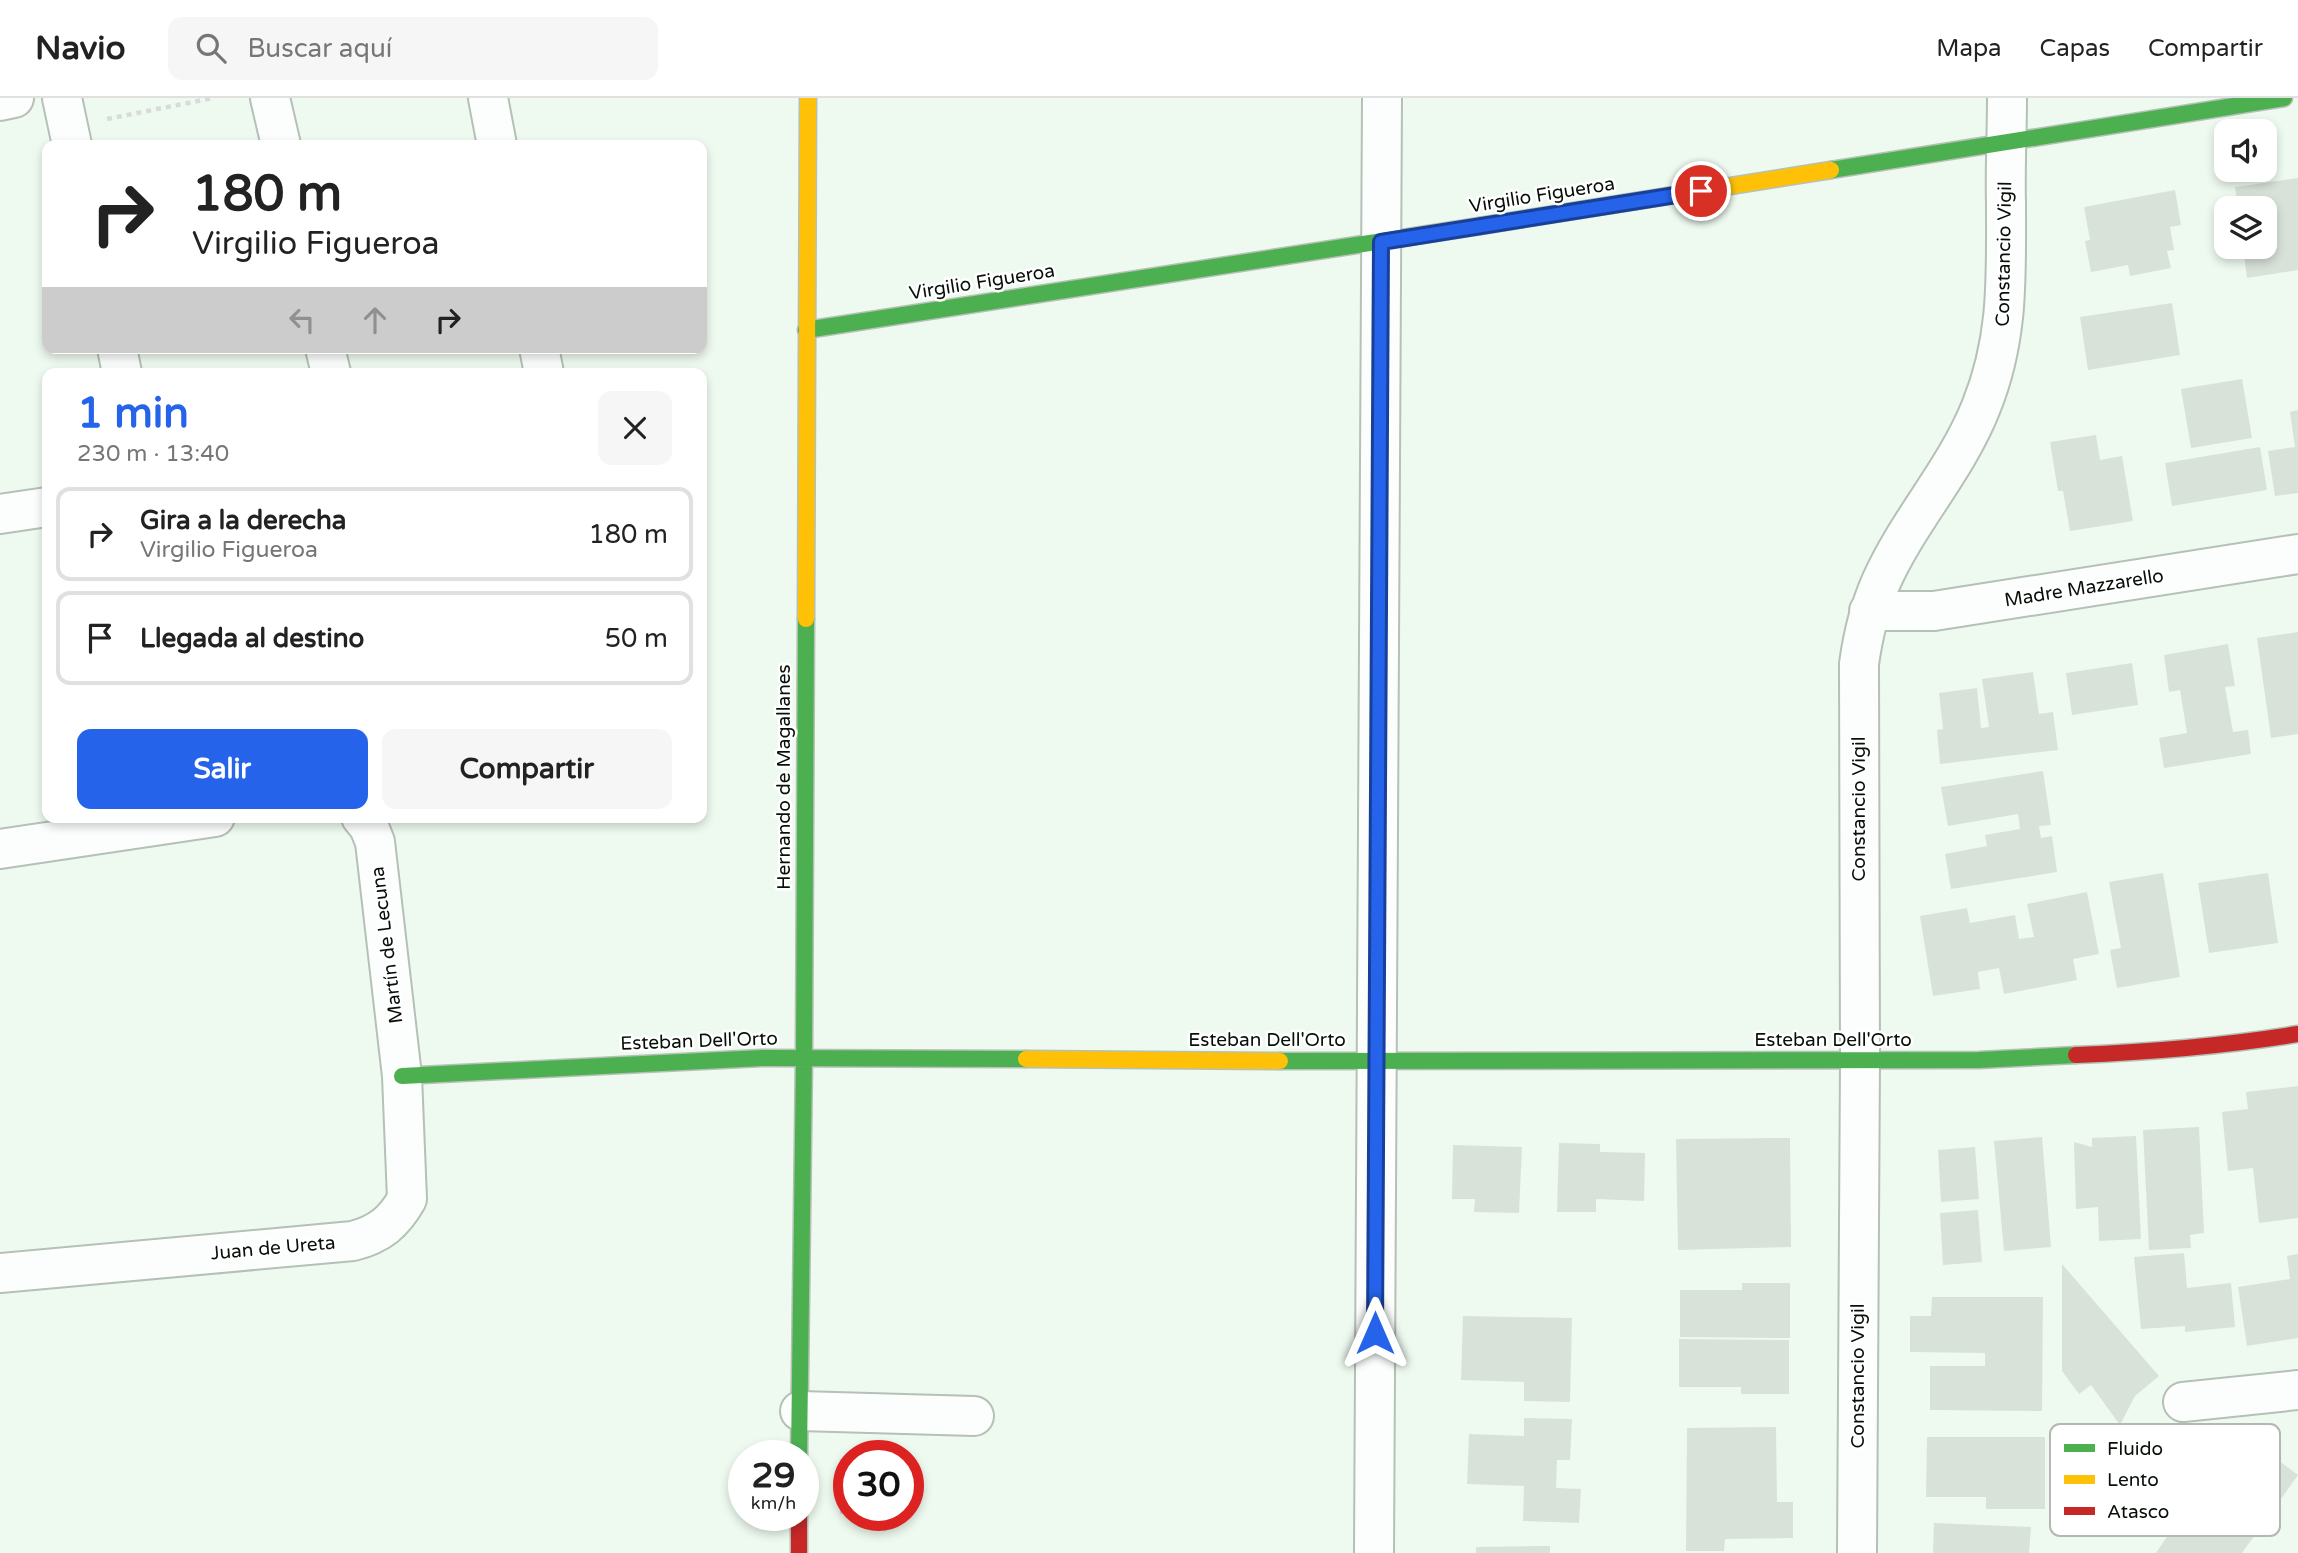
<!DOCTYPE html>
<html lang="es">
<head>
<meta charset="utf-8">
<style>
	:root { --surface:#fff; --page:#f6f6f6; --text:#222; --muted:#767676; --line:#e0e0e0; --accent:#2563eb }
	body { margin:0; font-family:"Varela Round",sans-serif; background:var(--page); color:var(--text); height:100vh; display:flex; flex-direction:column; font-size:26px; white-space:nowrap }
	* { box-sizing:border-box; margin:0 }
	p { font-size:23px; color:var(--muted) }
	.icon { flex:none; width:38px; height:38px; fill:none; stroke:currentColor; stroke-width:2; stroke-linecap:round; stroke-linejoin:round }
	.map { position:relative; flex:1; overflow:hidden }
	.details { position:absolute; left:42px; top:270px; width:665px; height:455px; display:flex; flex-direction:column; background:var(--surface); border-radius:14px; box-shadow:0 4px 10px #0003 }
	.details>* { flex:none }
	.guide { position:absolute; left:42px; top:42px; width:665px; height:214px; border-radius:14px; box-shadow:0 4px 10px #0003; background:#fff; color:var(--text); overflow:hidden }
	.tools { position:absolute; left:2214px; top:21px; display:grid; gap:14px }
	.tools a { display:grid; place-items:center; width:63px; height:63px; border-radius:14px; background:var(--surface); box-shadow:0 4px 10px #0003; font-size:35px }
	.speed { position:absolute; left:728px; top:1342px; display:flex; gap:14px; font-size:35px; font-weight:700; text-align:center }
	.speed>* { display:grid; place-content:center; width:91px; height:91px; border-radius:50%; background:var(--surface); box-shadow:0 4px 10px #0003; line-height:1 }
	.speed small { font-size:18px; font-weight:400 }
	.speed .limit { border:10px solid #d22; background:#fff; color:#111 }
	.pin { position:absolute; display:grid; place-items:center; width:60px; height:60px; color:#fff; margin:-30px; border:4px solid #fff; border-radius:50%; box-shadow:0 2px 7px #0007 }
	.me { position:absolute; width:77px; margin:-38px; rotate:0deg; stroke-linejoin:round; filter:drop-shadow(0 0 5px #0008) }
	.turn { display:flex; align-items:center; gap:24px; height:147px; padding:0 35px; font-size:32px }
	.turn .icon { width:91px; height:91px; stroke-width:2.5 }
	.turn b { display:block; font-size:49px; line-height:60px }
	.lanes { display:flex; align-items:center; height:66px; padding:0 35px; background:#0003; justify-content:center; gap:35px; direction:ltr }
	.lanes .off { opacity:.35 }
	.round { display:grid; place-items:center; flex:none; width:74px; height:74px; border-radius:14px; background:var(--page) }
	.summary { display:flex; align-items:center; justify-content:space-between; height:119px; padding:0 35px }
	h1 { font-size:42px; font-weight:800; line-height:52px; color:var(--accent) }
	.cta { display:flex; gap:14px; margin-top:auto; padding:14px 35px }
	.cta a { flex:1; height:80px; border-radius:14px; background:var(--accent); color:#fff; font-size:28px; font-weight:800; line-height:80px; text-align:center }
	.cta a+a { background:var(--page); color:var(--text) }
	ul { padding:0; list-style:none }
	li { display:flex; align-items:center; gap:21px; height:94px; margin:0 14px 10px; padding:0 21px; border:4px solid var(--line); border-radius:14px }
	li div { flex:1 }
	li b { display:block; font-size:26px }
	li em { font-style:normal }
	header { display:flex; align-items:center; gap:42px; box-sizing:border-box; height:98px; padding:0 35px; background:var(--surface); border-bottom:2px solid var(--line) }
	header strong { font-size:33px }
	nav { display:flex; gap:38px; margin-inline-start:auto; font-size:24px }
	.search { width:490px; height:63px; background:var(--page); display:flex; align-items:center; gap:18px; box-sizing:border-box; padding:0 24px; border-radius:14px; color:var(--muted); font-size:26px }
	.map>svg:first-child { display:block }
</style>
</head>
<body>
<header>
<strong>Navio</strong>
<div class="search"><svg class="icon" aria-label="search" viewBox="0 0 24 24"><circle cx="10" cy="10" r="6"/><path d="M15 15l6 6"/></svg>Buscar aquí</div>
<nav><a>Mapa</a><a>Capas</a><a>Compartir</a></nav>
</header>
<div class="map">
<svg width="2298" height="1455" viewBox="0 0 2298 1455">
	<rect width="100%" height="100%" fill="#eefaef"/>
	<path fill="#d8e2d9" d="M2298,80V172L2247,180L2243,149H2264V110H2238L2235,89Z
		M2175,92L2181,127L2170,129L2174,152L2167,153L2171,170L2130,178L2128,167L2091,174L2085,143L2090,142L2084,109Z
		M2172,205L2180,257L2088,272L2080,219Z
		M2242,281L2252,340L2191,350L2181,291Z
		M2298,312V395L2275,398L2268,353L2295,349L2290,314Z
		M2096,337L2100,362L2122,358L2133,423L2070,433L2063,393H2058L2050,344Z
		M2260,349L2267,392L2172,408L2165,365Z
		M2298,534V636L2271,640L2257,540Z
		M2228,546L2235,588L2225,589L2233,634L2248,632L2251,656L2164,670L2159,640L2187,635L2180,592L2169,594L2164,557Z
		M2132,565L2138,607L2072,617L2066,575Z
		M2033,574L2039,616L2053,614L2058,652L1940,666L1937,632L1943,631L1939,595L1977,590L1981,630L1989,629L1982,581Z
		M2043,673L2051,727L2039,728L2041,740L2052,738L2057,774L1951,791L1945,756L1987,748L1985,737L2020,731L2018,716L1948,728L1941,689Z
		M2163,775L2180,879L2117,890L2110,852L2121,850L2109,784Z
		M2268,775L2278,845L2209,855L2198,785Z
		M2087,794L2099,856L2073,861L2077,882L2004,896L1999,870L1978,874L1980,891L1933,898L1920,818L1967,810L1970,825L2015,817L2019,841L2034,839L2027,806Z
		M2298,988V1120L2259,1125L2253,1070L2228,1073L2222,1014L2248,1011L2246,994Z
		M2199,1029L2204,1135L2190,1137L2191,1150L2149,1152L2143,1032Z
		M2136,1038L2141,1141L2099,1143L2098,1109L2076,1111L2074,1044L2092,1049V1040Z
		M2042,1039L2051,1149L2004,1153L1994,1043Z
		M1790,1040L1791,1149L1678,1152L1676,1041Z
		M1559,1045L1600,1046V1054L1645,1055L1644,1103L1596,1101V1114H1557Z
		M1453,1047L1522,1049L1519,1115L1474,1114L1475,1101H1452Z
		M1975,1049L1979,1101L1941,1104L1938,1052Z
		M1978,1112L1982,1164L1943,1167L1940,1115Z
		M2184,1155L2187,1190L2231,1185L2235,1229L2185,1234V1228L2141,1231L2134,1159Z
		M2298,1156V1240L2247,1248L2238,1189L2290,1181L2287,1158Z
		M2062,1166L2159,1278L2135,1298L2120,1327L2091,1287L2079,1296L2062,1273Z
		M1742,1185H1790V1240L1680,1239V1192H1742Z
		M1932,1199H2043L2042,1313L1930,1312V1268H1985V1255L1910,1254V1218H1931Z
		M1463,1218L1572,1220L1570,1304L1524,1303V1284L1461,1282Z
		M1679,1241L1789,1242V1296H1741V1289H1679Z
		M1524,1320L1572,1321L1570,1362H1557L1556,1390L1581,1391L1579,1425L1523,1423L1524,1388L1467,1386L1469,1336L1524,1338Z
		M1776,1329L1777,1404H1793V1440L1725,1441L1724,1453H1686L1687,1330Z
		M1927,1339H2045V1411H1986V1399H1926Z
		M2255,1345L2298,1377L2242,1455H2156L2181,1418L2167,1405L2191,1372L2220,1393Z
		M1934,1425L2031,1429L2029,1455H1933Z
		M1550,1448V1455H1476V1449Z"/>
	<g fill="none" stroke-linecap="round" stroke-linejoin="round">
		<defs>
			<path id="street" d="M62,0L72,47
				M270,0L281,47
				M488,0L497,47
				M0,3L14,0
				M117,250L122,275
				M325,250L331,275
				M539,250L544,275
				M0,416L47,409
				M1869,513H1934L2298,456
				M0,751L215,719
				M0,1175L353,1143C380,1136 394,1124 407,1101L402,978L375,744L369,729L361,719
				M2183,1304L2298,1292
				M800,1313L974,1318
				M1374,1455L1382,0
				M1857,1455L1860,963L1859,566C1863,537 1869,511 1881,484C1908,423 1956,372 1981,309C2009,240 2006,179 2006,106C2005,71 2007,35 2007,0"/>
			<path id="fast" d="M1831,72L2284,0
				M806,232L1480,128
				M1280,963L1979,962L2076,957
				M402,978L762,960L1026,961
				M799,1358L804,960L806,521"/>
			<path id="slow" d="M1480,128L1831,72
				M806,521L808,0
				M1026,961L1280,963"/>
			<path id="jam" d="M2076,957C2151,954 2224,948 2298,936
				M799,1418V1455"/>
		</defs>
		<use href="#street" stroke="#b5c0b6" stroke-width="42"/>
		<use href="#fast" stroke="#b5c0b6" stroke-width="19"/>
		<use href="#slow" stroke="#b5c0b6" stroke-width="19"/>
		<use href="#jam" stroke="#b5c0b6" stroke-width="19"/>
		<path stroke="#d8dbd8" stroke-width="4.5" stroke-dasharray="5 5" stroke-linecap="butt" d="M107,21L213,0
			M842,1416V1359"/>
		<use href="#street" stroke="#fcfefd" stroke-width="38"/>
		<use href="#fast" stroke="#4caf50" stroke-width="16"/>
		<use href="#slow" stroke="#ffc107" stroke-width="16"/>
		<use href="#jam" stroke="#c62828" stroke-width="16"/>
	</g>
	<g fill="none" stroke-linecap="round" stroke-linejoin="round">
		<defs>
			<path id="route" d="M1375,1235L1381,144L1701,93"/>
		</defs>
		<use href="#route" stroke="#184099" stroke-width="18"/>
		<use href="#route" stroke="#2563eb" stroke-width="12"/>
	</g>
	<g text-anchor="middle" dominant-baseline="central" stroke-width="5" stroke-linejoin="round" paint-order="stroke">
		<g font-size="19" fill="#070f08" stroke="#fff">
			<text transform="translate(1542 97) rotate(-9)">Virgilio Figueroa</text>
			<text transform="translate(2004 156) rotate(-89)">Constancio Vigil</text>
			<text transform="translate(982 184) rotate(-9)">Virgilio Figueroa</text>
			<text transform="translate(2084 490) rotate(-9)">Madre Mazzarello</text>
			<text transform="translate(784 679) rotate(-90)">Hernando de Magallanes</text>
			<text transform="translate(1859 711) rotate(-90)">Constancio Vigil</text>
			<text transform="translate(387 847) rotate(-97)">Martín de Lecuna</text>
			<text x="1267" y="942">Esteban Dell'Orto</text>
			<text x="1833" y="942">Esteban Dell'Orto</text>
			<text transform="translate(699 943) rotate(-2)">Esteban Dell'Orto</text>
			<text transform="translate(273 1150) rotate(-5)">Juan de Ureta</text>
			<text transform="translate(1858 1278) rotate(-90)">Constancio Vigil</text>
		</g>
	</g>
	<rect x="2050" y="1326" width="230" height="112" rx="10" fill="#fff" stroke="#b5b7b5" stroke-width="2"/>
	<rect x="2064" y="1346" width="31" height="8" fill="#4caf50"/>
	<rect x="2064" y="1377" width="31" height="9" fill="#ffc107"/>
	<rect x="2064" y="1409" width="31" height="8" fill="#c62828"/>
	<g font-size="19" fill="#070f08">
		<text x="2107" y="1357">Fluido</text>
		<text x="2107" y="1388">Lento</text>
		<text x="2107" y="1420">Atasco</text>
	</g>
</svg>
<div class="tools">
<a><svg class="icon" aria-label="sound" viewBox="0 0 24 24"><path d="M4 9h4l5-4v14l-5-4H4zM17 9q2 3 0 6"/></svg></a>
<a><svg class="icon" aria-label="layers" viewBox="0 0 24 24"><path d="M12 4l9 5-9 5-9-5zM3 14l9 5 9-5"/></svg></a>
</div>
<div class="speed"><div>29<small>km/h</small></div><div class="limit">30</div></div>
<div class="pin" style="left:1701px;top:93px;background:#d93025"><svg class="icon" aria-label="arrive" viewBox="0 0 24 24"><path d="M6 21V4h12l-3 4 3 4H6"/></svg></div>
<svg class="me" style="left:1375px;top:1235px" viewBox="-20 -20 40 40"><path d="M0-17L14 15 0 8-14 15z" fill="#2563eb" stroke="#fff" stroke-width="4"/></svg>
<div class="guide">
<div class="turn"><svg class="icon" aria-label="right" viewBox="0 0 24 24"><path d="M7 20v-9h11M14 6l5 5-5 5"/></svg><div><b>180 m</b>Virgilio Figueroa</div></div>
<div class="lanes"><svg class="icon off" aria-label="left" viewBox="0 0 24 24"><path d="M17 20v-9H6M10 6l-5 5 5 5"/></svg><svg class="icon off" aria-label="ahead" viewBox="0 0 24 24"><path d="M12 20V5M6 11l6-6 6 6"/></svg><svg class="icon" aria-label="right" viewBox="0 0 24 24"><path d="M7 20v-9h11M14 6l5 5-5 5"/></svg></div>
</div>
<section class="details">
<div class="summary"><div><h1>1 min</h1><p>230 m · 13:40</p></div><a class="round"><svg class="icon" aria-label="close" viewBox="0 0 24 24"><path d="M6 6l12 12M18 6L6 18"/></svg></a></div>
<ul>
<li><svg class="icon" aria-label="right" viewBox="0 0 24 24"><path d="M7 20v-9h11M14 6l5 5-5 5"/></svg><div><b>Gira a la derecha</b><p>Virgilio Figueroa</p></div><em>180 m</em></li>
<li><svg class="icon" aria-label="arrive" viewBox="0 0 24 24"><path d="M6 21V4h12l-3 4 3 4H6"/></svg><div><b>Llegada al destino</b></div><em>50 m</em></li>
</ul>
<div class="cta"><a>Salir</a><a>Compartir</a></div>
</section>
</div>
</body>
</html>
